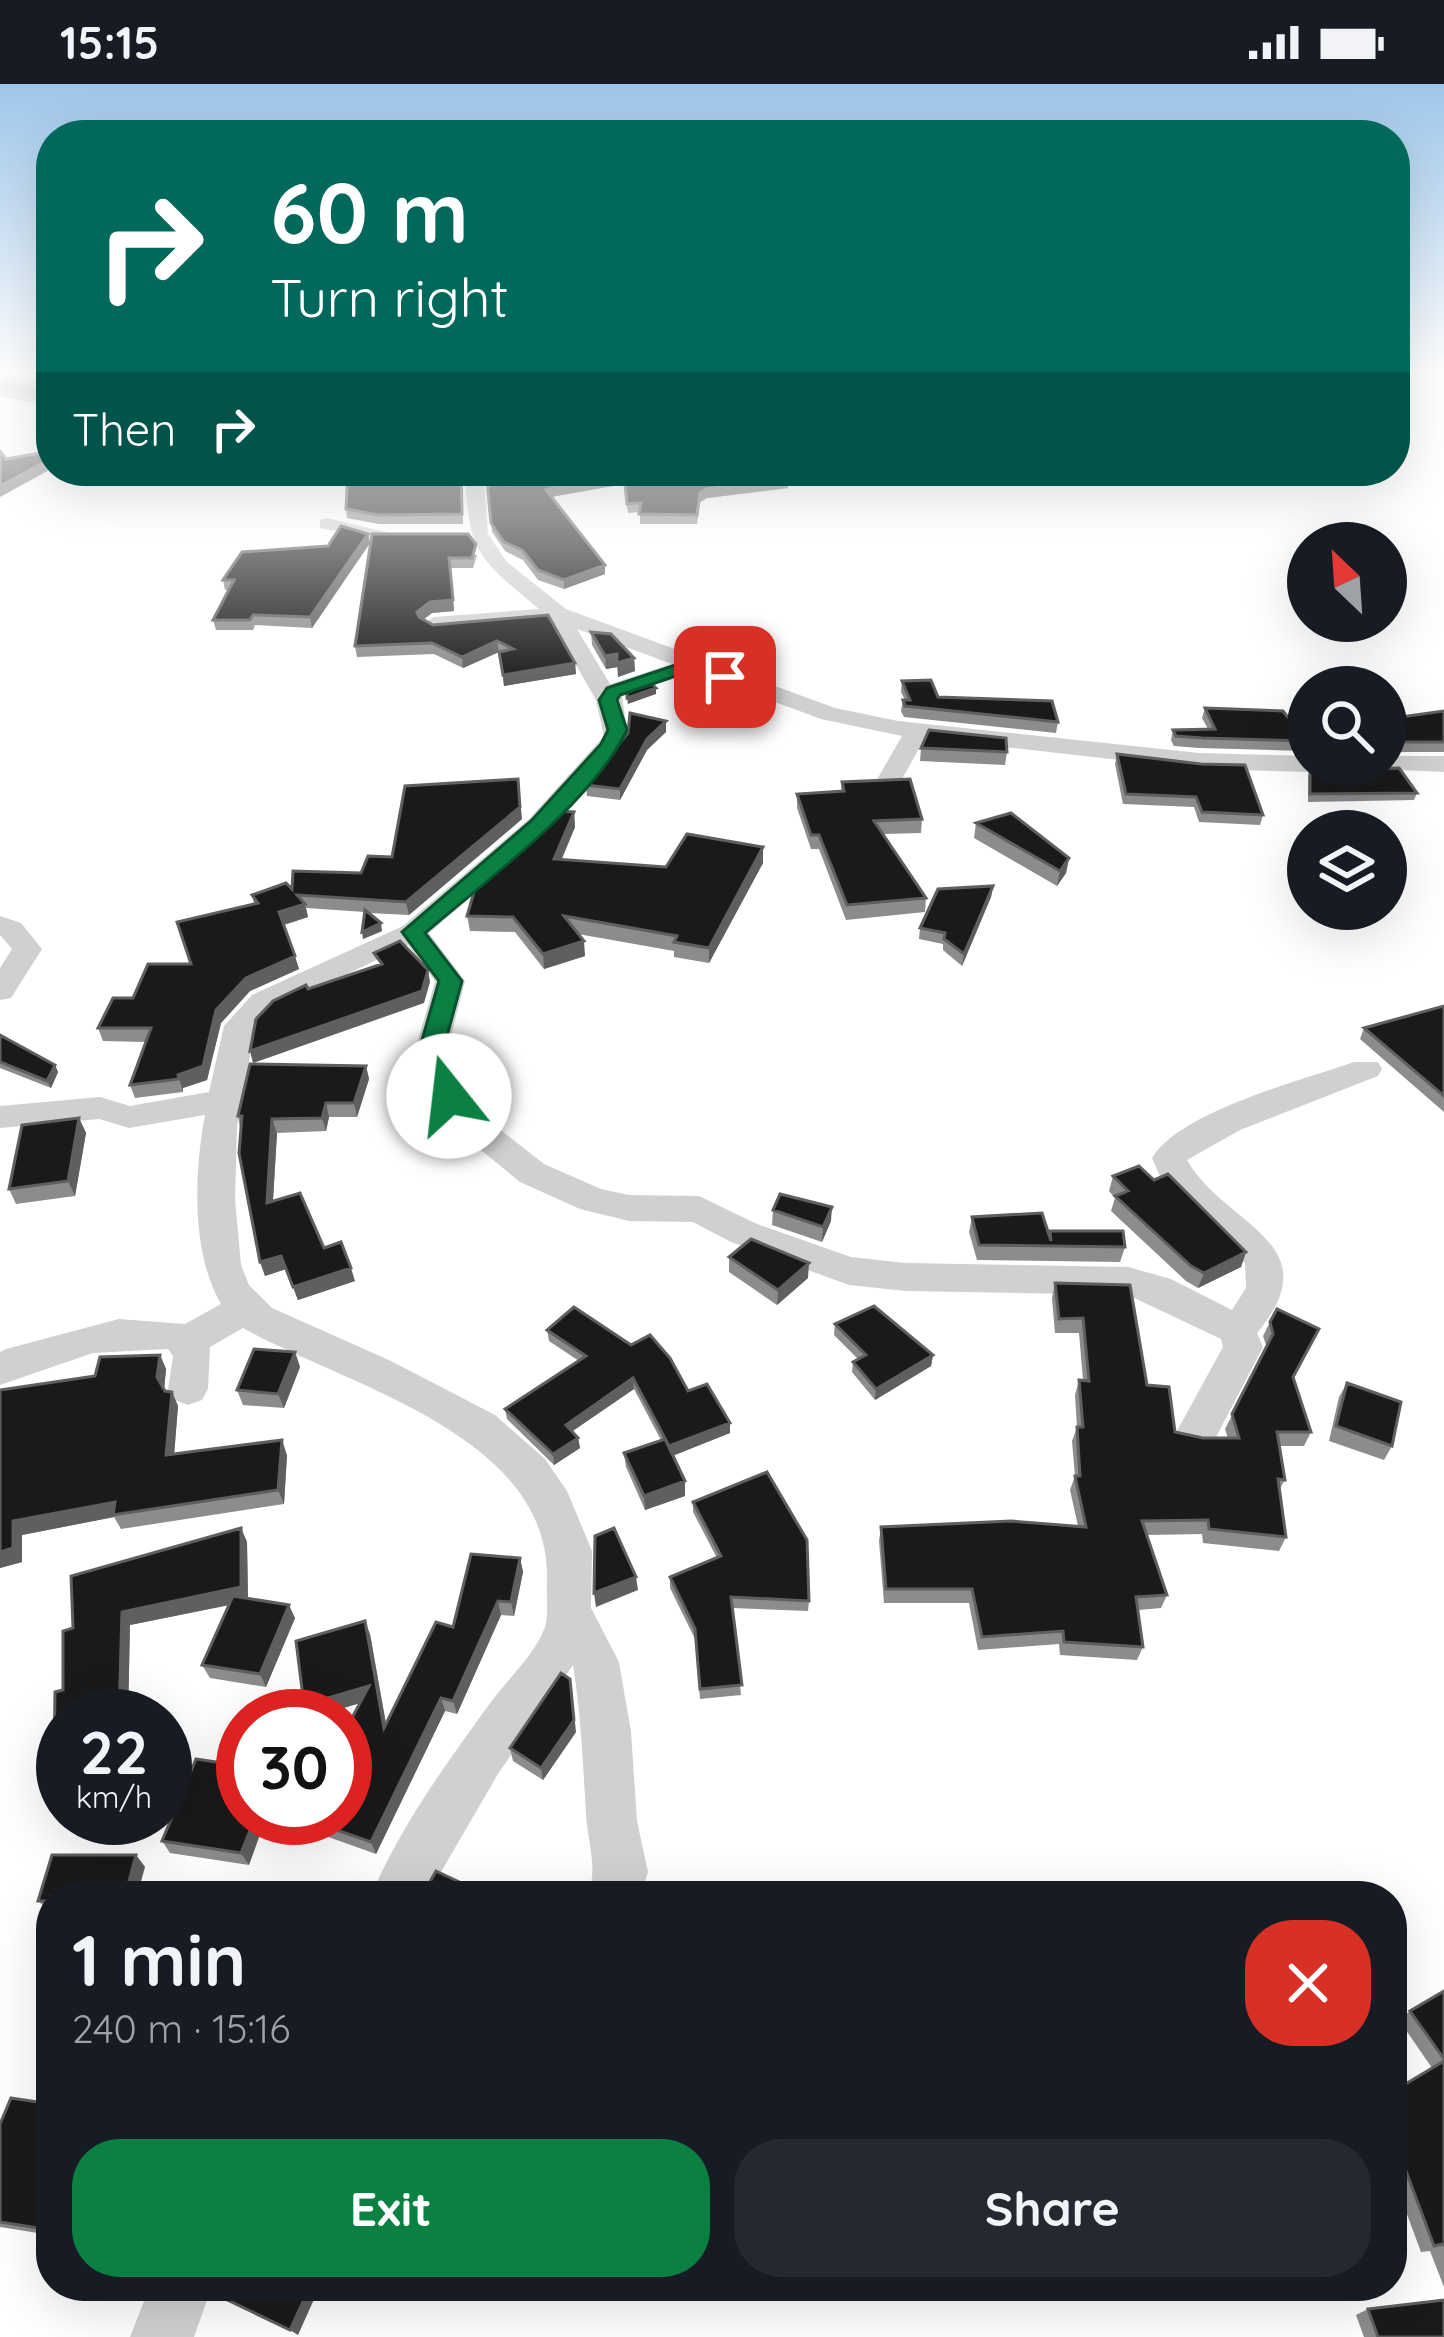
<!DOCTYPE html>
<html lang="en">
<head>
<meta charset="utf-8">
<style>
	:root { --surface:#171b24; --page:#242831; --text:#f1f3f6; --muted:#9ea1a6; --accent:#0b8043 }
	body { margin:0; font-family:Quicksand,sans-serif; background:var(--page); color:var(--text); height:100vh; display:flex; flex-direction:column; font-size:45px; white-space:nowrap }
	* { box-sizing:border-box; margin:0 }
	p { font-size:39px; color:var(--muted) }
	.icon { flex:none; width:66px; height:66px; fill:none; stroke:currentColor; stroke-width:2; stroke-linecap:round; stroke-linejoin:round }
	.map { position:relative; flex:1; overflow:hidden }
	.panel { position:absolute; left:36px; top:1797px; width:1371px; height:420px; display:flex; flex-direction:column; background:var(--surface); border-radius:48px; box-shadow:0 12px 48px #0002 }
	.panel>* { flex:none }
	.guide { position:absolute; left:36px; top:36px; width:1374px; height:366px; border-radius:48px; box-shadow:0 12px 48px #0002; background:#00695c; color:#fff; overflow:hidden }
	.needle { width:78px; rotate:335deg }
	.fabs { position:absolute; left:1287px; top:438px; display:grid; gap:24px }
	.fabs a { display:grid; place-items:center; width:120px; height:120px; border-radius:50%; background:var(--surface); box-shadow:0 12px 48px #0002; font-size:60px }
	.speed { position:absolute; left:36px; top:1605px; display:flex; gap:24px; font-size:60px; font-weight:700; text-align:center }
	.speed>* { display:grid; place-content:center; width:156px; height:156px; border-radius:50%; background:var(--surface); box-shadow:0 12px 48px #0002; line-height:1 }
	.speed small { font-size:30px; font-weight:400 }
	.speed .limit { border:18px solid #d22; background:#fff; color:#111 }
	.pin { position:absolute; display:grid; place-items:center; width:102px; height:102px; color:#fff; margin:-51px; border-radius:24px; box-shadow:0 6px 18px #0006 }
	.me { position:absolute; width:132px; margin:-66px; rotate:344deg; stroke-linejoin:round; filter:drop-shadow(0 0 9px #0008) }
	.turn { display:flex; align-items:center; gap:42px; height:252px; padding:0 36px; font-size:54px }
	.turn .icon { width:156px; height:156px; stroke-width:2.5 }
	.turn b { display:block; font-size:84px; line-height:102px }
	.then { display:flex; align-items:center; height:114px; padding:0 36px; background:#0003; gap:24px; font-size:45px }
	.round { display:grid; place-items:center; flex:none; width:126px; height:126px; border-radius:48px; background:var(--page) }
	.head { display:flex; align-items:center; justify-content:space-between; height:204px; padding:0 36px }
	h1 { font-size:72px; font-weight:700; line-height:90px }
	.action { display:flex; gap:24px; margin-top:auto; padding:24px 36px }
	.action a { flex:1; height:138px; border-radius:48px; background:var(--accent); color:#fff; font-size:48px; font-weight:700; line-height:138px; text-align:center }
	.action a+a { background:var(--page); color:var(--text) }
	.status { display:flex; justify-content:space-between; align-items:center; height:84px; padding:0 60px; background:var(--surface); direction:ltr }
	.status svg { height:33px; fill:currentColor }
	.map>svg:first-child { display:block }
</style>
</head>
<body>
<div class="status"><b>15:15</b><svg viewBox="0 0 49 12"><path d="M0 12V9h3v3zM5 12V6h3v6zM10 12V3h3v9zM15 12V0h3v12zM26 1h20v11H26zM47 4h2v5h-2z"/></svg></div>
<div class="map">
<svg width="1444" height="2253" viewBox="0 0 1444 2253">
	<rect width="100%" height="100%" fill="#fff"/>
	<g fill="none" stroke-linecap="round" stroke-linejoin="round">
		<path fill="#d0d0d0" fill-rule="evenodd" d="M465,387H483L488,450L507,478L566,525L835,624L898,637L1199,669L1308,672V681H1360L1347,689L1199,685L925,654L897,704L888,707L875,699L902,652L821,635L693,588L622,612L628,653L625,658L547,747L429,849L465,897L446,971L463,1007L489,1037L544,1080L601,1105L629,1111L699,1112L757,1140L851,1173L906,1179L1128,1183L1171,1195L1232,1226L1246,1204L1245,1179L1162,1097L1152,1074C1180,1027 1303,996 1354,978H1378L1382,985L1378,992L1240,1046L1187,1076C1224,1142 1333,1158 1257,1249L1263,1263L1213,1359L1198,1364L1183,1359L1177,1347L1223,1263L1221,1255L1128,1211L906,1207L849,1201L731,1158L693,1138L629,1137L580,1125L520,1098L465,1053L432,1012L414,971L435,897L408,861L274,925L255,945L237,1043L235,1115L241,1181L249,1201L272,1224L391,1277L495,1331L545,1375L567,1407L592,1467L591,1524L619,1578L631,1648L637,1737L648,1788L640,1812H588C598,1782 588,1761 586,1730C583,1680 581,1631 573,1581L498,1690L427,1812H371C399,1744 448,1677 491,1618C507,1596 536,1569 545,1543C549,1531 546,1511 547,1498C552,1350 346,1302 243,1244L210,1263L208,1305L202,1316L188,1321L174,1316L168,1305L173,1272L168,1265L93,1269L0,1301V1268L6,1265L119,1235L185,1240L221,1220C191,1168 194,1090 205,1031L129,1044L99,1035L0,1044V1022L100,1013L130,1022L209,1008L224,942L252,911L403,842L529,735L604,652L596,616L551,537L434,547L423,540L434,533L539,525C476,472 469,470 465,387ZM577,545L672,580L610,600Z
			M327,434L398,451L388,457L320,444V436Z
			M1386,672H1444V688L1377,685L1374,681H1386Z
			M0,832L21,839L42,865L11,914L0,916V884L12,865L0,851Z
			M150,2202H212L194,2253H130Z"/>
	</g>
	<path fill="#8c8c8c" d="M0,291H51V316L40,320L0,313Z
		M462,387L463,440H379L347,434L346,425Z
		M486,387L788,401V404L707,414L700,418L697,440H640V428L628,429L624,400L551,413L605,490L564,505L538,496L523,476L505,467L492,448Z
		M880,387H1089V389L1057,393L940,396L939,389Z
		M368,450L370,459L312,544L255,541L253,546H216L213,536L229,506H225L223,496Z
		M372,450L477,471L473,484H451L454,527L432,529L423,535L433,541L575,579L576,590L504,602L499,568L463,584L434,570L357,573L355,562Z
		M591,548L634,574L635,587L618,593V583L606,585L592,561Z
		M902,597L938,613L1058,638L1056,649L904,633L901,627L903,616H905L901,608Z
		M1205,624L1306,657L1303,667L1199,664L1174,662L1171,656L1173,646L1208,645L1202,634Z
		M1444,627V668H1401L1386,650V635Z
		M666,637V648L647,666L620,716L587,712L586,701Z
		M921,664L1007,668L1005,681L920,677Z
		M1117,670L1201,680L1263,731L1260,741L1199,738L1194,723L1123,720L1115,680Z
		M1310,686L1417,709L1414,716L1308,718V693Z
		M842,698L922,735L921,749L883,750L926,814L925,828L846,836L819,765H811L797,724V710L841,707Z
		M574,728L575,743L562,775L666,783L763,763V779L709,879L674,873V867L578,850L585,872L544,885L515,848L470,847L467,832L473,811L472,801Z
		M522,735L409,831L369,829L382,847L363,855L365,828L306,824L308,833L284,841L299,885L250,907L221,939L207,996L183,1004V1008L135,1014L130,1001L146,958L103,957L98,944L133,914L191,880L254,820L252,811L292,805L361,789L392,773Z
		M976,739L1069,774L1066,789L1057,802L974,754Z
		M993,802L991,813L962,882L943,866V860L919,855L920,844Z
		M1444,922V1028L1360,955L1364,944Z
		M0,951L55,981L58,988L51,1004L0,984Z
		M366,982L369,995L357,1033H329L326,1047L277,1049L273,1117L324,1164L355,1197L298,1216L286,1185L265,1192L238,1032Z
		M79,1034L86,1049L75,1112L16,1120L9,1105Z
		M1113,1092L1154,1096L1246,1168L1241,1183L1198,1204L1186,1197L1111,1127L1115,1114L1109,1107Z
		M773,1126L831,1137L822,1158L772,1141Z
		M972,1133L1049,1151L1125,1163L1120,1178L977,1176L969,1148Z
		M729,1173L808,1194L777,1221L729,1188Z
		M1055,1199L1147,1301L1175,1348L1203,1354H1228L1225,1345L1267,1264L1263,1252L1270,1238L1312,1260L1294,1294L1311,1348L1304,1362H1280L1285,1396L1279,1406L1286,1453L1279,1467L1203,1459L1202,1450L1147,1451L1167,1511L1161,1524L1138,1526L1143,1563L1137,1576L1060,1571L1059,1560L978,1566L969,1519H884L879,1457L881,1443L1078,1442L1070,1406L1075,1392L1072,1357L1077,1343L1075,1311L1079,1296H1083L1079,1249H1055L1052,1214Z
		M835,1240L933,1271L931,1282L875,1316L852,1288L853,1278L858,1275L834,1251Z
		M547,1246L688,1307L730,1349L673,1371L685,1412L645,1426L626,1383L624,1369L661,1356L634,1305L572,1347L578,1354L580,1364L554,1381L507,1335L505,1325L579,1277L549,1257Z
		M295,1268L300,1283L284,1324L243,1321L237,1306Z
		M160,1271L166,1285L164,1305L172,1308L178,1322L174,1370L287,1371L284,1420L121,1445L114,1433L22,1451V1478L0,1484V1306L95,1292Z
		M1347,1299L1392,1362L1384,1376L1329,1357L1339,1313Z
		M693,1418L809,1517L808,1527L733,1524L741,1611L700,1615L695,1555L670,1504V1493L717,1474L693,1428Z
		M241,1444L247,1458L248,1514L295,1534L266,1603L210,1594L202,1581L230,1521L130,1541L128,1632H63V1690L54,1679L63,1606L73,1544Z
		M520,1474L523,1488L514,1532L501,1531L457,1630L445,1627L376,1770L275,1734H345L360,1619L316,1632L370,1550L386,1640L453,1543Z
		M576,1648L543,1696L513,1677L510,1664Z
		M196,1675L249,1781L170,1769L162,1757Z
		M136,1771L145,1783L51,1812V1828L38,1817Z
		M1444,1907V2203L1430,2167L1421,2168L1392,2090V2008L1432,1984L1399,1936L1410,1927Z
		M51,2020V2182L42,2178L50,2151L0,2143V2040Z
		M1368,2225L1444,2253H1364L1356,2231Z"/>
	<path fill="#5f5f5f" d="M51,307V316L40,320L38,312Z
		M51,375V385L0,413V402Z
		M820,387H879L788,401V404L707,414L700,418L697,440L700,409L707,405Z
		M1058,387H1089V389L1057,393Z
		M624,391V400L556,412L547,415L546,406L555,403Z
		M368,450L370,459L312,544L310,533Z
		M449,474L454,527L432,529L419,539L417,528Z
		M605,481V490L564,505V496Z
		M497,557L499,568L463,584L462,573Z
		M617,570L618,583L606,585L605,572Z
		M634,574L635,587L618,593L617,579Z
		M575,579L576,590L504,602L503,591Z
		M656,604V610L628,620L627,614Z
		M666,637V648L647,666L620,716V705L647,655Z
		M518,695L522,735L409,831L406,818Z
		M574,728L575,743L555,790L554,775Z
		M763,763V779L709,879V864Z
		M1069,774L1066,789L1057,802L1060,787Z
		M993,802L991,813L962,882L964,870Z
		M305,820L308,833L283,841L279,828Z
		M381,839L382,847L363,855L362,848Z
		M584,857L585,872L544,885L543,870Z
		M295,872L299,885L250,907L221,939L207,996L183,1004V1008L178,991L216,926L246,894Z
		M428,886L430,898L424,919L253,979L250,967Z
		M55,981L58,988L51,1004L47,997Z
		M366,982L369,995L357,1033L354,1019Z
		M326,1019L329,1033L326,1047L322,1034Z
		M79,1034L86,1049L75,1112L68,1097Z
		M272,1035L277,1049L272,1132L267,1119Z
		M832,1123L831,1137L822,1158L823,1143Z
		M1246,1168L1241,1183L1198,1204L1204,1189Z
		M281,1172L286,1185L265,1192L260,1178Z
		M809,1179L808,1194L777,1221L778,1206Z
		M351,1184L355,1197L298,1216L293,1203Z
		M295,1268L300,1283L284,1324L278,1310Z
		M160,1271L166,1285L164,1307L157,1293Z
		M933,1271L931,1282L875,1316L876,1305Z
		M633,1294L634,1305L567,1351L566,1341Z
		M172,1308L178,1322L173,1385L166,1371Z
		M730,1339V1349L670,1373L669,1362Z
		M578,1354L580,1364L554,1381L553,1370Z
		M282,1356L287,1371L284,1420L278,1406Z
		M685,1397V1412L645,1426L644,1412Z
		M115,1418L114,1433L22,1451V1478L0,1484V1468L13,1437Z
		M241,1444L247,1458L248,1517L130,1541L128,1632H119L122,1528Z
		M520,1474L523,1488L514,1532L511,1518Z
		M636,1493L638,1506L596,1523L594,1509Z
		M498,1517L501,1531L457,1630L453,1617Z
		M289,1521L295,1534L266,1603L260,1590Z
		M365,1537L370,1550L389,1657L384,1644Z
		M369,1602L374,1615L316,1632H310L304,1621Z
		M572,1608L576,1648L543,1696L541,1684Z
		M441,1614L445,1627L376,1770L371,1758Z
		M63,1676V1690L54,1679Z
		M255,1734H266L249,1781L241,1769Z
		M136,1771L145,1783L137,1812H125Z
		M310,2202H320L298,2251L290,2246Z"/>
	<path fill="#1a1a1a" stroke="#5f5f5f" stroke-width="3" d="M0,291H51V307L38,312L0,305Z
		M0,367L6,375L51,367V375L0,402Z
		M348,387H461L462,430L378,431L346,425Z
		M486,387H584L592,391L602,387H820L784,392L788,395L707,405L700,409L697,431L639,430L641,419L627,420L624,391L555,403L546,406L605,481L564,496L538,486L522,466L504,458L491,439Z
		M341,442L368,450L310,533L253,531L250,536H213L234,496H223L242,468L328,462Z
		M372,450H468L476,460L472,474H449L453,516L430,518L417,528L419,533L433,541L548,531L575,579L503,591L499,568L513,565L497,557L462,573L432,559L355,562Z
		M591,548L611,550L634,574L617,579V570L605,572Z
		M931,596L938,613L1052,617L1058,638L905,622L903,616H910L902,597Z
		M652,600L656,604L627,614V608Z
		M1205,624L1283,627L1306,657L1202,654L1176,652L1173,646L1215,645Z
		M1444,627V658H1404L1386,638V635Z
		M630,629L666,637L647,655L620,705L586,701L628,649Z
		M929,646L1006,654L1007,668L921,664Z
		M1117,670L1201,680L1245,681L1263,731L1202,728L1196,713L1126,710Z
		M1399,684L1417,709L1310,710V686Z
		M518,695L520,723L406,818L297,811L305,820L279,828L295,872L246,894L216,926L203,982L178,991L179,995L130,1001L151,944H98L113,914H133L148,880H191L177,838L258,819L252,811L286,799L292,805L293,787L361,789L368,772L392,773L405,702Z
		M910,695L922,735L874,737L926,814L847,821L819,751H811L797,710L844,707L842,698Z
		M556,727L574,728L554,775L666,783L687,750L763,763L709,864L674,858L677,852L564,832L584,857L543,870L513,833L467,832L476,801H472Z
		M1011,729L1069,774L1060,787L976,739Z
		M993,802L964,870L944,855L945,849L920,844L938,805Z
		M365,826L381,839L362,848Z
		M400,857L428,886L422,907L250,967L256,935L273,917L306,901L308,905L382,880L374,869Z
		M1444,922V1012L1364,944Z
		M0,951L55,981L47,997L0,978Z
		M250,980L366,982L354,1019H326L322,1034L272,1035L267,1119L300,1109L324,1164L341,1158L351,1184L293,1203L281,1172L260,1178L239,1069L242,1032H238Z
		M79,1034L68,1097L9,1105L22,1041Z
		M1139,1082L1154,1096L1168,1090L1246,1168L1204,1189L1191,1182L1115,1112L1128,1107L1113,1092Z
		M780,1110L832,1123L823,1143L773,1126Z
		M1042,1129L1051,1157L1050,1147H1123L1125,1163L979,1161L972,1133Z
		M751,1155L809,1179L778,1206L729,1173Z
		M1055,1199L1130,1201L1147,1301L1169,1303L1175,1348L1203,1354H1239L1232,1330L1273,1250L1270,1238L1277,1225L1319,1245L1293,1293L1311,1348H1277L1285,1396L1278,1395L1286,1453L1209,1445L1208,1436L1142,1437L1167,1511L1136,1513L1143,1563L1064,1558L1063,1547L982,1553L972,1505H886L881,1443L1011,1437L1086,1443L1075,1392H1080L1077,1343H1083L1079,1296L1089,1297L1083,1234L1059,1235Z
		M874,1222L933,1271L876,1305L853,1278L866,1271L835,1240Z
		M574,1223L631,1261L650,1251L670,1274L688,1307L707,1300L730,1339L669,1362L633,1294L566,1341L578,1354L553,1370L505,1325L586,1272L547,1246Z
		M254,1265L295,1268L278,1310L237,1306Z
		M160,1271L157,1293L165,1307L172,1308L166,1371L282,1356L278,1406L113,1431L115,1418L13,1437V1464L0,1468V1306L95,1292L100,1273Z
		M1347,1299L1401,1318L1392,1362L1336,1342Z
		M665,1355L685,1397L644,1412L624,1369Z
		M767,1388L807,1456L809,1517L731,1513L742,1601L700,1605L695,1545L670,1493L721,1472L693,1418Z
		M241,1444V1503L122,1528L119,1632H63V1676L54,1679L55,1608L63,1606V1547L73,1544L71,1492Z
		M614,1444L636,1493L594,1509L595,1452Z
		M471,1470L520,1474L511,1518L498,1517L453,1617L441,1614L371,1758L302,1734H345V1647L369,1602L304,1621L296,1557L365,1537L384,1644L436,1538L453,1543Z
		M233,1512L289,1521L260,1590L202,1581Z
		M561,1589L570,1595L574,1636L541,1684L510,1664Z
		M196,1675L243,1682V1734H255L241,1769L162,1757Z
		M52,1771H136L125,1812H51V1817H38Z
		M436,1787L489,1812H422Z
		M1444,1907V1975L1410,1927Z
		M1444,1977V2162L1443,2160L1434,2162L1403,2079L1392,2083V2008Z
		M11,2014L51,2020V2146L0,2138V2040Z
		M51,2147V2178H42Z
		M219,2202H310L290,2246L215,2210Z
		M1444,2216V2253H1378L1368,2225Z"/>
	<linearGradient id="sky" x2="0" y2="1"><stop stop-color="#9ec6ea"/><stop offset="0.48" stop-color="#fff"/><stop offset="1" stop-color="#fff" stop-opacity="0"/></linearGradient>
	<rect width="1444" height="606" fill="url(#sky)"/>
	<path fill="#0b8043" stroke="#07532c" stroke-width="3" d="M690,576L734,593L725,598L690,587L620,611L617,616L627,646C591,720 488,795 425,849L462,897L442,970L462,1012L458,1018H440L418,970L439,897L402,848L531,737L601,660L608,646L599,616L607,604Z"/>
</svg>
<div class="fabs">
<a><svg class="needle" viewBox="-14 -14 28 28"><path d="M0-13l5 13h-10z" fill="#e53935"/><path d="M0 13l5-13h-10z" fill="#9ea1a6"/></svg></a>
<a><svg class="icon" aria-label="search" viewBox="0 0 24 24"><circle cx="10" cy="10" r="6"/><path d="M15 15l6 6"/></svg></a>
<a><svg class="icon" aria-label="layers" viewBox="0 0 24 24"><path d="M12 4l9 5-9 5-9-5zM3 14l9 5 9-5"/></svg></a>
</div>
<div class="speed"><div>22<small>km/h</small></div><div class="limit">30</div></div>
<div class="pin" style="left:725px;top:593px;background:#d93025"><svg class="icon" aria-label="arrive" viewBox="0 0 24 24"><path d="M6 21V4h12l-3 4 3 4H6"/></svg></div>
<svg class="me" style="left:449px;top:1012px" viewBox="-20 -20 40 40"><circle r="19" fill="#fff"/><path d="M0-13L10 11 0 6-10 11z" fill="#0b8043"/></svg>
<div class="guide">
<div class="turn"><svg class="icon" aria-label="right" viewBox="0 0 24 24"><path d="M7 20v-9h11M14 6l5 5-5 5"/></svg><div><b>60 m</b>Turn right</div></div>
<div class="then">Then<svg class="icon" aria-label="right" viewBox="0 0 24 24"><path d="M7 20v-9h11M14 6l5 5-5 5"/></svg></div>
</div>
<section class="panel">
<div class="head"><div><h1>1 min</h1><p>240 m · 15:16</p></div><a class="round" style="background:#d93025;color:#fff"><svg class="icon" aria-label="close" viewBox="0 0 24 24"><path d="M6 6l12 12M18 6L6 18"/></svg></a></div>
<div class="action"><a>Exit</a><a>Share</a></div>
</section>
</div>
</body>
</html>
